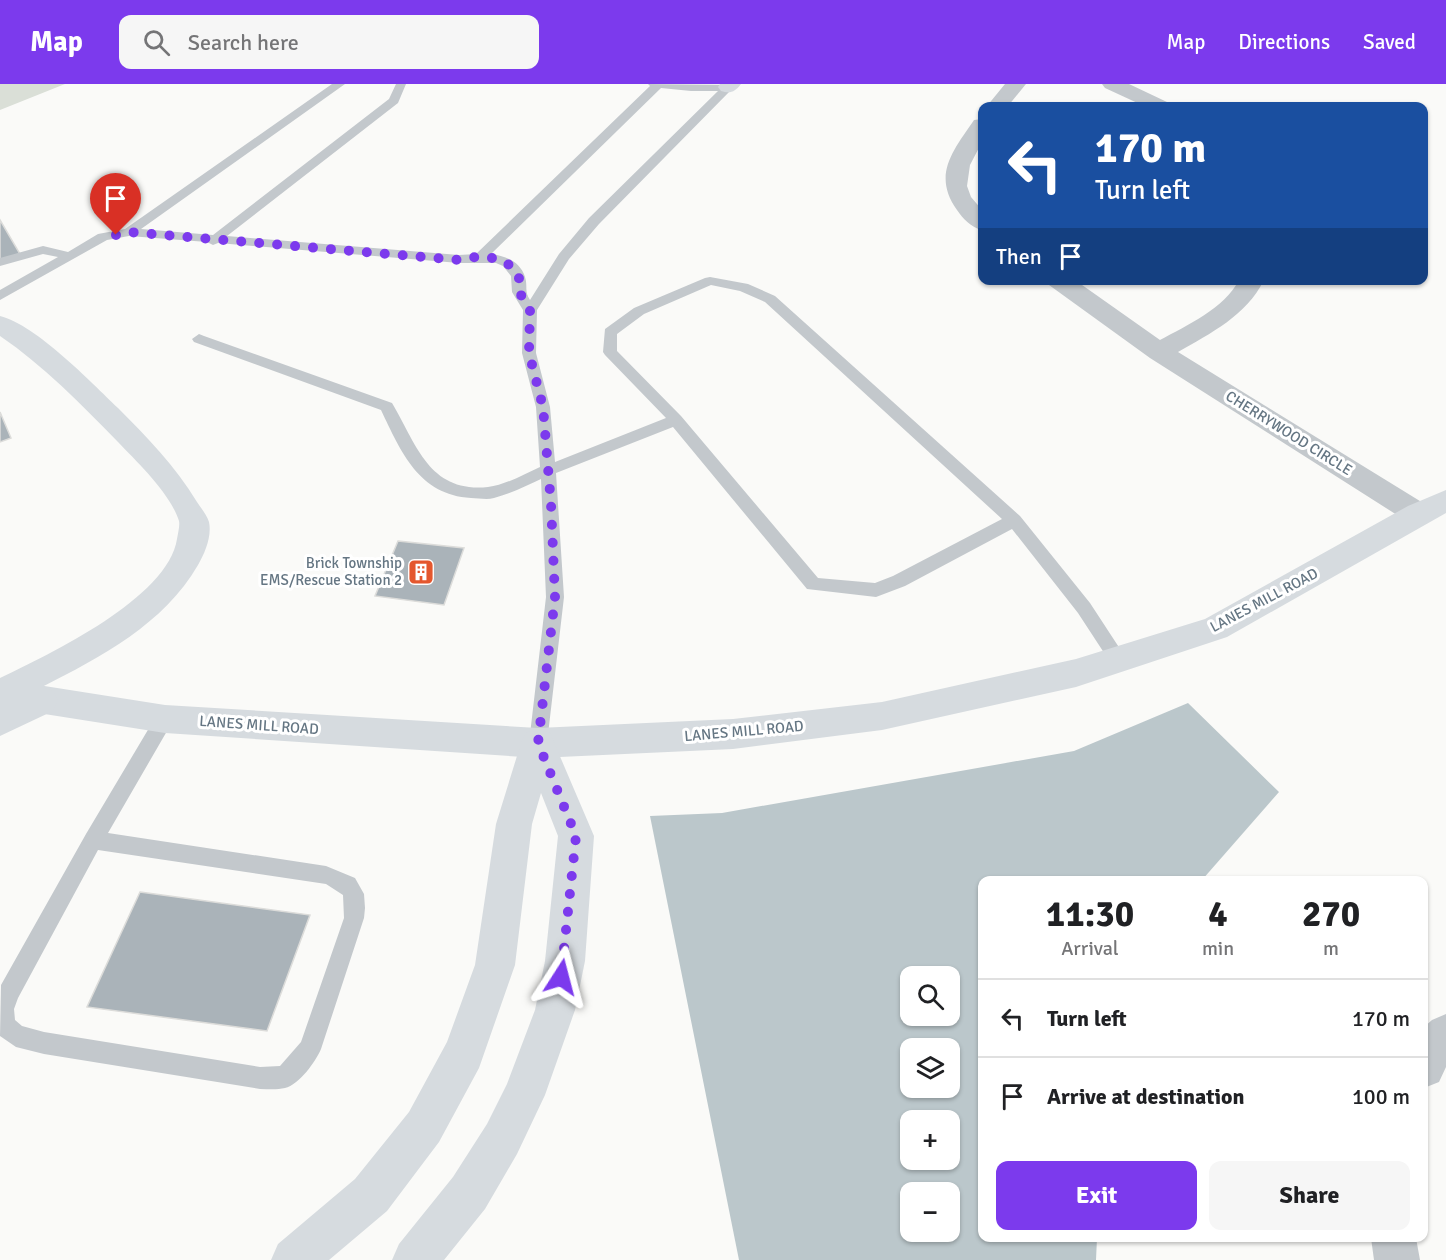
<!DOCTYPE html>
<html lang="en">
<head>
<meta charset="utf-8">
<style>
	:root { --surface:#fff; --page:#f6f6f6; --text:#202124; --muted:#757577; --line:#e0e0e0; --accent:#7c3aed }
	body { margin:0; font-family:Signika,sans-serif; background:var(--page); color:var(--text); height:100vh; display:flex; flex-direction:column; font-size:22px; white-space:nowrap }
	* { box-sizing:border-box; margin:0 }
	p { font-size:20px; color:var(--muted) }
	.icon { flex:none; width:33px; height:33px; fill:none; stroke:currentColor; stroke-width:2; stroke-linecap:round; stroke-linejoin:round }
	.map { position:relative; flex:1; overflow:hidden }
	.details { position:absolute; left:978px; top:792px; width:450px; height:366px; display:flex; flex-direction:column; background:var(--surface); border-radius:12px; box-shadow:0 2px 4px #0004 }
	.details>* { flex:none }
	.top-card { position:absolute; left:978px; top:18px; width:450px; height:183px; border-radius:12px; box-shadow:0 2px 4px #0004; background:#1a4fa0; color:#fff; overflow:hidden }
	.controls { position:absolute; left:900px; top:882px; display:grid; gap:12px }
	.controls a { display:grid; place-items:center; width:60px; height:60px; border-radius:12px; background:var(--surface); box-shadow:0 2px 4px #0004; font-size:30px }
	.pin { position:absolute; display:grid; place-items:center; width:51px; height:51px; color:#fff; margin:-62px -26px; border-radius:50% 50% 50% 0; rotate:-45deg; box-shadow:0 0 6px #0007 }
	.pin .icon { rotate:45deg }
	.me { position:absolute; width:66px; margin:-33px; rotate:9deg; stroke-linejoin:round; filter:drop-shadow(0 0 4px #0008) }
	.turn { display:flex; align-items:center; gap:21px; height:126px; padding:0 18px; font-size:27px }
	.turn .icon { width:78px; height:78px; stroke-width:2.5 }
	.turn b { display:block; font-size:42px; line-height:51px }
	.then { display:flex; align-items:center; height:57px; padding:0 18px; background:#0003; gap:12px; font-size:22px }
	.eta { display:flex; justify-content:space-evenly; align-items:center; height:102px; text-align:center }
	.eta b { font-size:36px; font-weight:700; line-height:42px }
	.primary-button { display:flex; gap:12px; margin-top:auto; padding:12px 18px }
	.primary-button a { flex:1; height:69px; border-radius:12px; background:var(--accent); color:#fff; font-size:24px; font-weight:700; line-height:69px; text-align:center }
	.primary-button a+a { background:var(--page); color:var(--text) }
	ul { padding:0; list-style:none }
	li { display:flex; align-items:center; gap:18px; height:78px; padding:0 18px; border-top:2px solid var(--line) }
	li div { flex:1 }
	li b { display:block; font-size:22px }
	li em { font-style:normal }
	header { display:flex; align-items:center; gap:36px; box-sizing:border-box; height:84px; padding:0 30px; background:var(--accent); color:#fff }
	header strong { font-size:28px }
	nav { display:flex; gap:33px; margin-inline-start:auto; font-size:21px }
	.search { width:420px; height:54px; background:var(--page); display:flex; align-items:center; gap:15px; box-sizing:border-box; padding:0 21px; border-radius:12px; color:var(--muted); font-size:22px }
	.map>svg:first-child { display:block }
</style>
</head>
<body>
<header>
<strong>Map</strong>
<div class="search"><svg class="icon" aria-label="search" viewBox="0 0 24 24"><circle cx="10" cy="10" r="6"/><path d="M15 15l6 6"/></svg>Search here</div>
<nav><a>Map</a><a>Directions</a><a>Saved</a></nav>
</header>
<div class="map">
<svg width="1446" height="1176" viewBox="0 0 1446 1176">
	<rect width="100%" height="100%" fill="#fafaf8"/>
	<path fill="#dadfd7" d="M0,0H65L0,26Z"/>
	<path fill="#bbc7cb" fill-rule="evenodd" d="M1188,619L1279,708L1202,796H982V1154H1097L1096,1176H739L650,732L722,729L1074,667ZM910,892H950V932H910ZM910,964H950V1004H910ZM910,1036H950V1076H910ZM910,1108H950V1148H910Z"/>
	<path fill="#aab3b9" stroke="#dcdcda" stroke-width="1.5" d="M0,136L20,170L0,176Z
		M0,328L11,354L0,358Z
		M398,457L464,464L444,521L375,512Z
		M140,808L310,831L267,947L87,923Z"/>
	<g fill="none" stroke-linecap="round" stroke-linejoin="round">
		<path fill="#c3c8cc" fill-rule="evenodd" d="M332,0H345L141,145L213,151L389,15L396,0H406L398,19L227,152L459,171L476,170L650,2L648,0L732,1V5L599,140L569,175L537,226L536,269L550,323L555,378L666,334L605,271L603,268L605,245L634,224L705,194L710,193L748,200L775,212L1020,432L1090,519L1124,571L1127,576L1124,581L1118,583L1112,581L1078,529L1012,445L905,502L876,513L807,505L673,343L556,389L564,513L547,659L545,665L538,667L531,665L529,659L546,513L541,395C526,402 510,410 494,414C487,416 478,414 471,414C419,411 401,368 381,326L194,258L192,255L199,250L204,252L392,319C417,361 429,409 488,403C505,401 525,390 540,383L536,323L522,269L523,226L512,208L511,192L503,182L496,179H459L218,159L213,161L207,158L129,152L107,156L0,216V206L58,173L43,170L0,182V174L43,162L68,168L98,150L125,145ZM661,4L691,7H718L589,134L559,170L530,216C524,207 528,202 525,193C520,177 505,172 491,170ZM711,201L740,207L765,218L1002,435L893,492L875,499L818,494L681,332L617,267V250L644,230Z
			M165,627L172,629L174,635L108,749L326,782L355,794L364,810L365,824L364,834L321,965C316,977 299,1001 285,1004C277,1006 268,1005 260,1005L44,970L16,963L0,952L1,901L86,750L158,629ZM98,766L326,800L343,811L344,834L301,958L280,982L260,983L44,948L22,942L15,936L14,925L18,914Z"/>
		<path fill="#c3c8cc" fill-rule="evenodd" d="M1005,0H1026L1008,22H987Z
			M1102,0H1129L1167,18L1170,22H1144L1105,4Z
			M982,35V58L970,81L967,102L971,113L982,126V146C971,143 963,135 957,126C932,91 953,67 974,36Z
			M1046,196H1075L1160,256C1187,241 1224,225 1239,196H1264C1246,232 1211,249 1178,268L1428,422L1433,430L1428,438L1418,441L1408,438L1150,274L1049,201Z
			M1446,930V983L1439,998L1424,1004V943L1432,936Z
			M1371,1154H1416L1420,1176H1374Z"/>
		<path fill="#d6dbdf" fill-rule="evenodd" d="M1446,406V429L1227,553L1076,603L882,646L733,665L538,674L165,649L0,623V595L165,621L538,644L733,635L882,618L1076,575L1205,535L1408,422Z"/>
		<path fill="#d6dbdf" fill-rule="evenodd" d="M0,232C36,241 91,298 118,324C148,354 175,382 197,418C201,424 207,431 209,438C212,452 205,469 198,481C164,540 101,573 42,603L53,607L58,617L53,627L0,652V594C50,570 168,514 177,455C178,449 180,442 179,437C170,409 138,379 118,358C81,320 44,282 0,252Z
			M538,644L550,649L594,752L585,877L575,926L545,1011L517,1070L485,1125L444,1176H392L399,1160L453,1093L487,1040L507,1000L535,926L545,877L558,752L541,709L532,740L515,881L479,984L439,1058L387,1127L329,1176H271L278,1160L355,1095L409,1028L447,958L475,881L496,740L521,659L526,649Z"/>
		<path fill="#d6dbdf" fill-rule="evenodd" d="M720,0H741C735,8 730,10 721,7L718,3Z"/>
	</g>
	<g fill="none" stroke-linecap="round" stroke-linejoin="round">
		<path stroke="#7c3aed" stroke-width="10" stroke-dasharray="0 18" d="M116,151L129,148L459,176L481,172L498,175L513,183L519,194L518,206L530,226L529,269L543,323L551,420L555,513L538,659L576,752L561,893"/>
	</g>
	<defs>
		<symbol id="building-square" viewBox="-11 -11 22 22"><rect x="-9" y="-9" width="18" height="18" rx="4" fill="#e4572e" stroke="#fff"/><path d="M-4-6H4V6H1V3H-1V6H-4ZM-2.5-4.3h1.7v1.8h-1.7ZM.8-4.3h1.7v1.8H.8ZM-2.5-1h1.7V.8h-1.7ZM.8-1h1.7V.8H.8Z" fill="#fff"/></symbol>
	</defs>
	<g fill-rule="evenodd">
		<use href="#building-square" x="406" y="473" width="30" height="30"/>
	</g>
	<g text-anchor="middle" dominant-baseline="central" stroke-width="6" stroke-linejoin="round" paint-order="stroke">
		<g font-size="15" fill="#657683" stroke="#fff">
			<text transform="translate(1289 349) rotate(32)">CHERRYWOOD CIRCLE</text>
			<text transform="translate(1264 516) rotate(-28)">LANES MILL ROAD</text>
			<text transform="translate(259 641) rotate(4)">LANES MILL ROAD</text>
			<text transform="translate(744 647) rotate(-5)">LANES MILL ROAD</text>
		</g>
		<g font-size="15" fill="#657683" stroke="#fff" text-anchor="end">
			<text x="402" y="479">Brick Township<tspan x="402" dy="17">EMS/Rescue Station 2</tspan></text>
		</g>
	</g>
</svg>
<div class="controls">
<a><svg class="icon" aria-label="search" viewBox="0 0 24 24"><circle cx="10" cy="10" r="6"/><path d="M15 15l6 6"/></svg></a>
<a><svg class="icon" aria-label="layers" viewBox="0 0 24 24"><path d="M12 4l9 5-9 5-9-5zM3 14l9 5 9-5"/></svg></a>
<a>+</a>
<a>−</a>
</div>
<div class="pin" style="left:116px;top:151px;background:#d93025"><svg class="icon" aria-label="arrive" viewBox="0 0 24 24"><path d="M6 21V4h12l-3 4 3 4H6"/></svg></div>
<svg class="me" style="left:561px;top:893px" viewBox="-20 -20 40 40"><path d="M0-17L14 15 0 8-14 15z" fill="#7c3aed" stroke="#fff" stroke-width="4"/></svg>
<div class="top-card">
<div class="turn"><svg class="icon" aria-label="left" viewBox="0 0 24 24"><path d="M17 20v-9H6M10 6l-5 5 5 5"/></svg><div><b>170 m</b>Turn left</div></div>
<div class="then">Then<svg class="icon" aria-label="arrive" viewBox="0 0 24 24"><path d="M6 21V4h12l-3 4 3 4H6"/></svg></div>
</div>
<section class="details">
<div class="eta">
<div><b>11:30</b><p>Arrival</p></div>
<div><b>4</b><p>min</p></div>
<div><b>270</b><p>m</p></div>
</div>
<ul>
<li><svg class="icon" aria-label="left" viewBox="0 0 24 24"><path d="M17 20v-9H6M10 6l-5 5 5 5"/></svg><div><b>Turn left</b></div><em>170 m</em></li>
<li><svg class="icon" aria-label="arrive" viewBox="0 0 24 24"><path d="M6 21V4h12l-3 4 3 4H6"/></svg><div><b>Arrive at destination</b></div><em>100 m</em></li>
</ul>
<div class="primary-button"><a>Exit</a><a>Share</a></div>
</section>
</div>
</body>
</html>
